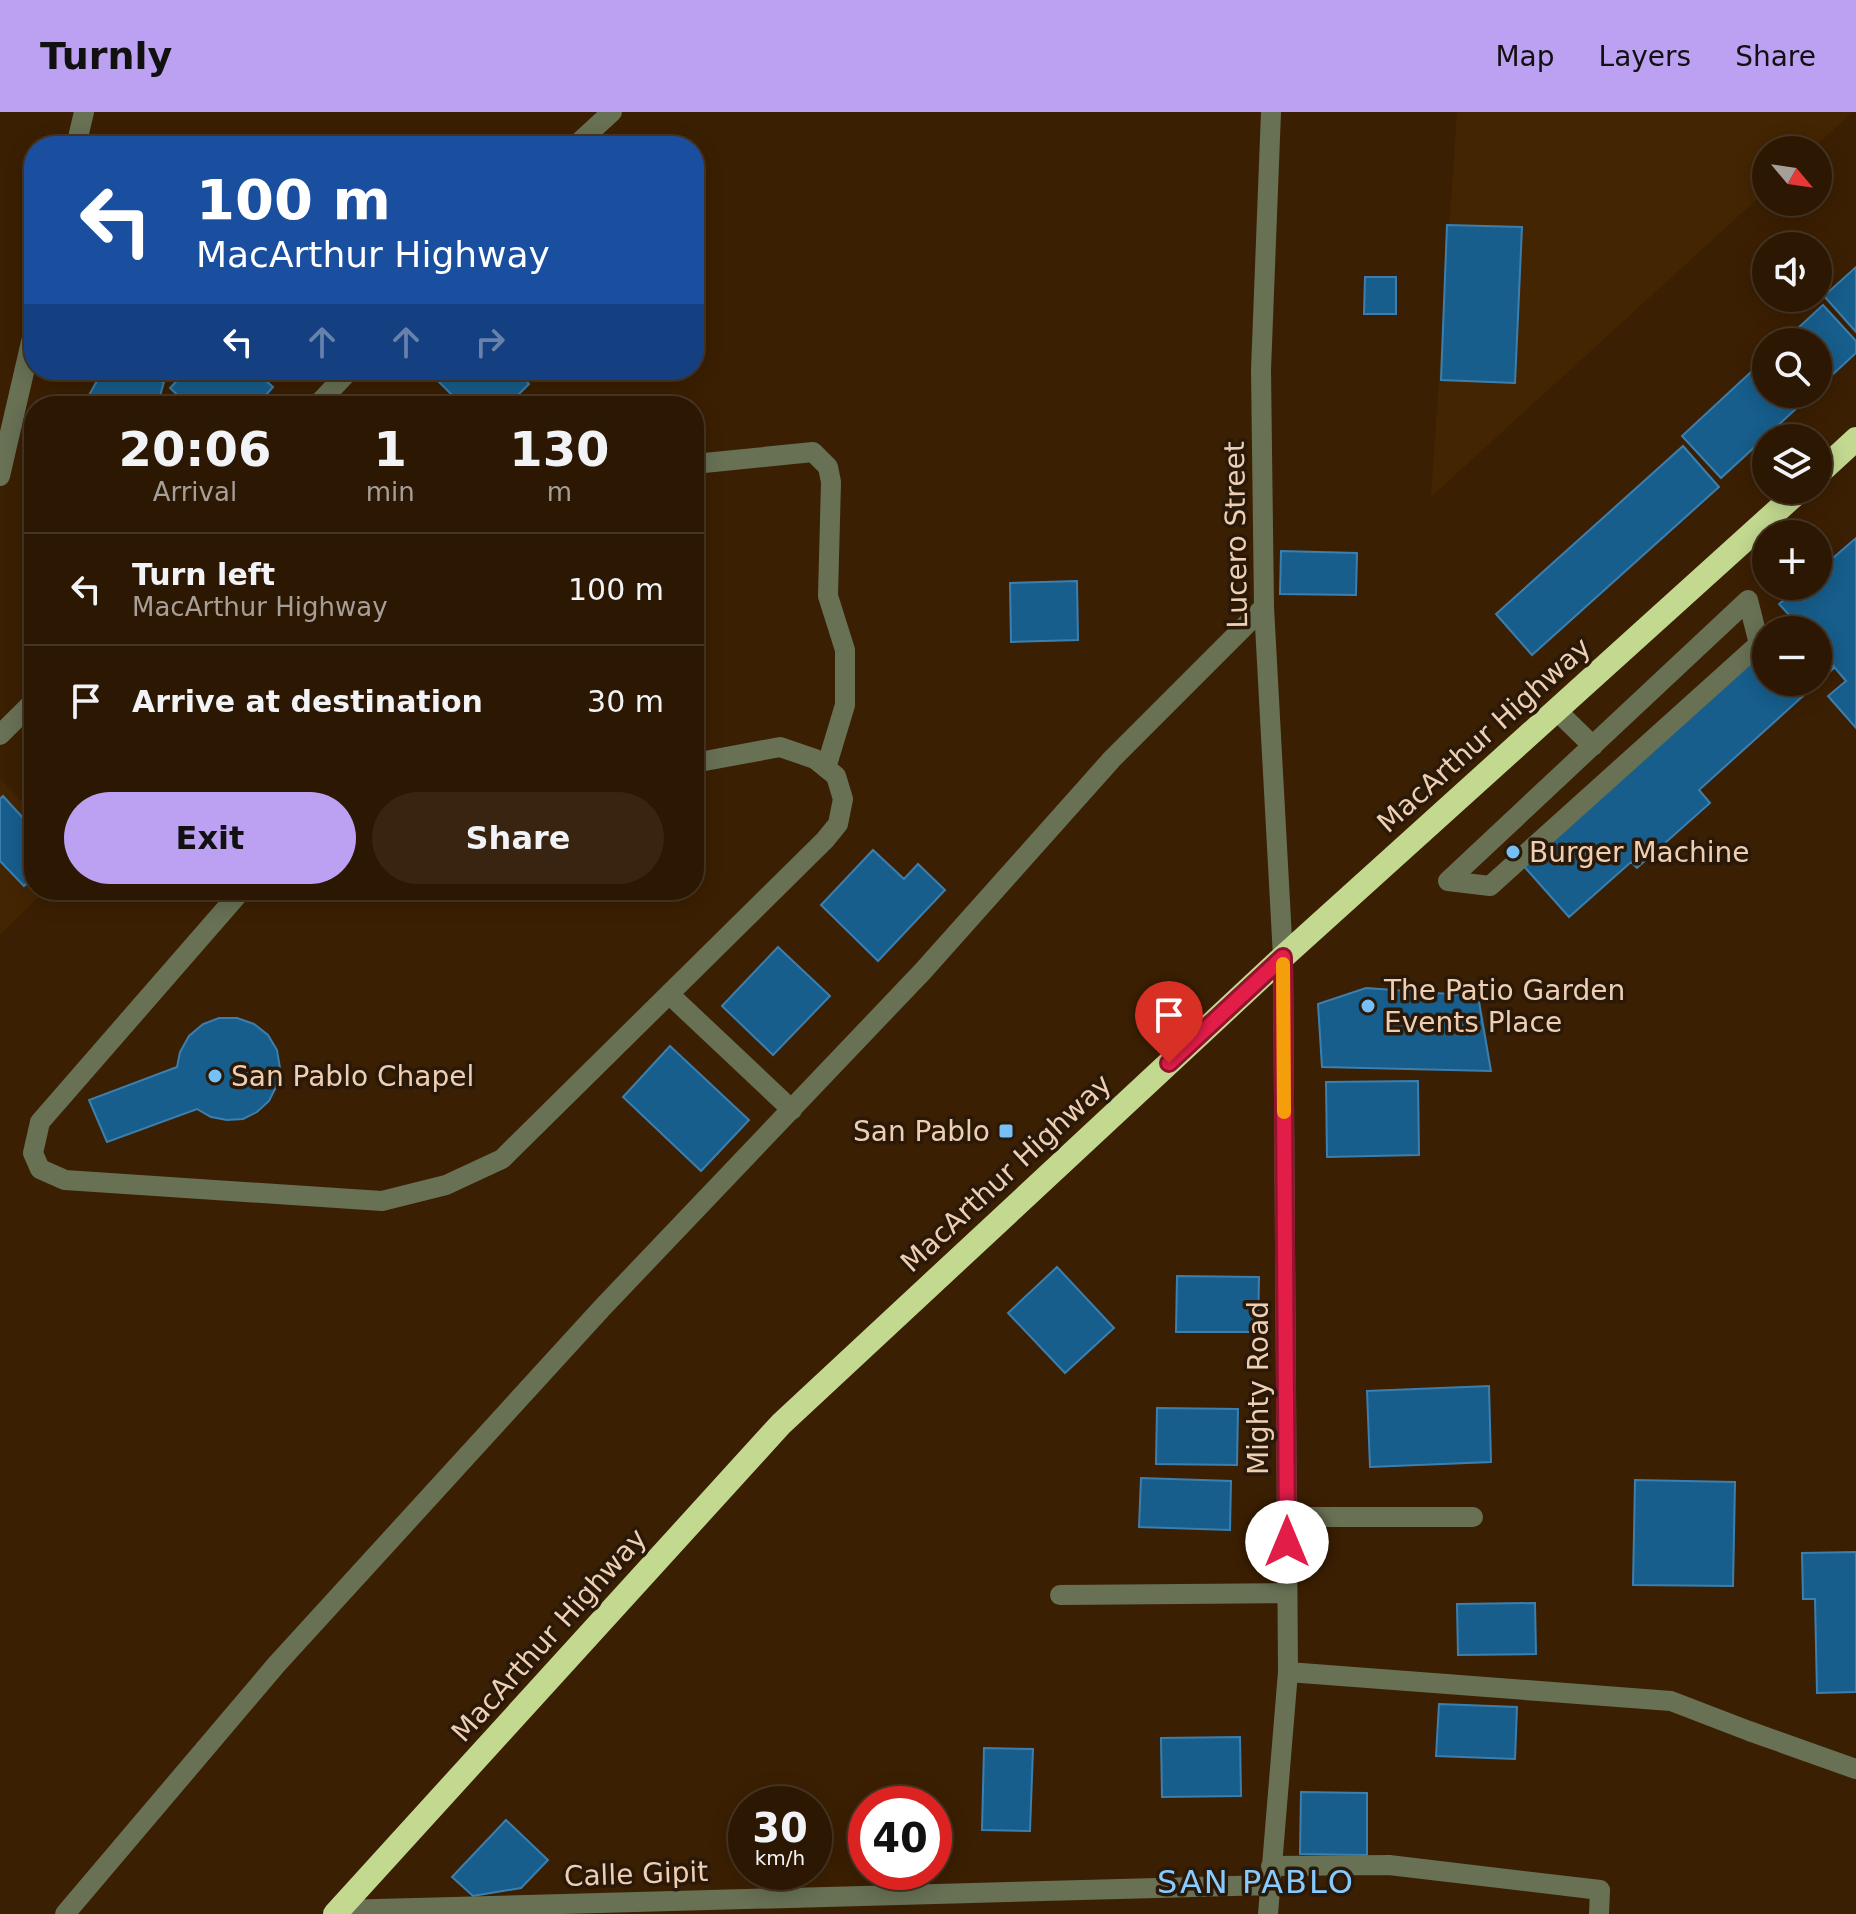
<!DOCTYPE html>
<html lang="en">
<head>
<meta charset="utf-8">
<style>
	:root { --surface:#2c1702; --page:#382411; --text:#f1f3f6; --muted:#a69f99; --line:#483624; --accent:#bca0f2 }
	body { margin:0; font-family:"DejaVu Sans",sans-serif; background:var(--page); color:var(--text); height:100vh; display:flex; flex-direction:column; font-size:30px; white-space:nowrap }
	* { box-sizing:border-box; margin:0 }
	p { font-size:26px; color:var(--muted) }
	.icon { flex:none; width:44px; height:44px; fill:none; stroke:currentColor; stroke-width:2; stroke-linecap:round; stroke-linejoin:round }
	.map { position:relative; flex:1; overflow:hidden }
	.details { position:absolute; left:24px; top:284px; width:680px; height:504px; display:flex; flex-direction:column; background:var(--surface); border-radius:32px; box-shadow:0 4px 20px #0003,0 0 0 2px var(--line) }
	.details>* { flex:none }
	.banner { position:absolute; left:24px; top:24px; width:680px; height:244px; border-radius:32px; box-shadow:0 4px 20px #0003,0 0 0 2px var(--line); background:#1a4fa0; color:#fff; overflow:hidden }
	.needle { width:52px; rotate:119deg }
	.controls { position:absolute; left:1752px; top:24px; display:grid; gap:16px }
	.controls a { display:grid; place-items:center; width:80px; height:80px; border-radius:50%; background:var(--surface); box-shadow:0 4px 20px #0003,0 0 0 2px var(--line); font-size:40px }
	.speed { position:absolute; left:728px; top:1674px; display:flex; gap:16px; font-size:40px; font-weight:700; text-align:center }
	.speed>* { display:grid; place-content:center; width:104px; height:104px; border-radius:50%; background:var(--surface); box-shadow:0 4px 20px #0003,0 0 0 2px var(--line); line-height:1 }
	.speed small { font-size:20px; font-weight:400 }
	.speed .limit { border:12px solid #d22; background:#fff; color:#111 }
	.pin { position:absolute; display:grid; place-items:center; width:68px; height:68px; color:#fff; margin:-82px -34px; border-radius:50% 50% 50% 0; rotate:-45deg; box-shadow:0 0 8px #0007 }
	.pin .icon { rotate:45deg }
	.me { position:absolute; width:88px; margin:-44px; rotate:0deg; stroke-linejoin:round; filter:drop-shadow(0 0 6px #0008) }
	.turn { display:flex; align-items:center; gap:28px; height:168px; padding:0 40px; font-size:36px }
	.turn .icon { width:104px; height:104px; stroke-width:2.5 }
	.turn b { display:block; font-size:56px; line-height:68px }
	.lanes { display:flex; align-items:center; height:76px; padding:0 40px; background:#0003; justify-content:center; gap:40px; direction:ltr }
	.lanes .off { opacity:.35 }
	.eta { display:flex; justify-content:space-evenly; align-items:center; height:136px; text-align:center }
	.eta b { font-size:48px; font-weight:700; line-height:56px }
	.button { display:flex; gap:16px; margin-top:auto; padding:16px 40px }
	.button a { flex:1; height:92px; border-radius:48px; background:var(--accent); color:#111; font-size:32px; font-weight:700; line-height:92px; text-align:center }
	.button a+a { background:var(--page); color:var(--text) }
	ul { padding:0; list-style:none }
	li { display:flex; align-items:center; gap:24px; height:112px; padding:0 40px; border-top:2px solid var(--line) }
	li div { flex:1 }
	li b { display:block; font-size:30px }
	li em { font-style:normal }
	header { display:flex; align-items:center; gap:48px; box-sizing:border-box; height:112px; padding:0 40px; background:var(--accent); color:#111 }
	header strong { font-size:38px }
	nav { display:flex; gap:44px; margin-inline-start:auto; font-size:28px }
	.map>svg:first-child { display:block }
</style>
</head>
<body>
<header>
<strong>Turnly</strong>
<nav><a>Map</a><a>Layers</a><a>Share</a></nav>
</header>
<div class="map">
<svg width="1856" height="1802" viewBox="0 0 1856 1802">
	<rect width="100%" height="100%" fill="#3b1f02"/>
	<path fill="#442502" d="M1457,0H1853L1811,38H1766V79L1431,385Z
		M0,667L34,702V778H46L0,823Z"/>
	<path fill="#175e8c" stroke="#3c7fae" stroke-width="2" d="M1447,113L1522,115L1515,271L1441,268Z
		M1856,155V220L1824,184Z
		M1365,165H1396V202H1364Z
		M1823,193L1856,229V241L1818,276V230H1783Z
		M1766,246V282H1812L1721,366L1682,324Z
		M103,258H120L164,270L157,294H83Z
		M187,258H254L273,275L256,294H189L170,276Z
		M427,258H516L529,272L507,294H463Z
		M1683,334L1719,375L1532,543L1496,502Z
		M1856,426V616L1828,584L1846,569L1818,536V518H1803L1779,492L1801,474H1818V459Z
		M1281,439L1357,441L1356,483L1280,482Z
		M1077,469L1078,528L1011,530L1010,471Z
		M1766,530V570H1818V536L1834,556L1699,678L1710,691L1637,756L1631,750L1569,805L1521,751Z
		M3,684L34,718V765L24,774L0,749V687Z
		M873,738L904,767L918,752L945,778L878,849L821,793Z
		M778,835L830,884L773,943L722,894Z
		M1366,876L1478,884L1491,959L1322,955L1318,892Z
		M219,906H237L254,912L268,923L277,938L280,956L277,973L269,989L257,1000L243,1007L227,1008L211,1005L197,997L107,1030L89,988L177,955L180,940L189,924L203,912Z
		M670,934L749,1008L701,1059L623,985Z
		M1418,969L1419,1043L1327,1045L1326,970Z
		M1057,1155L1114,1216L1065,1261L1008,1201Z
		M1177,1164L1259,1165L1258,1220H1176Z
		M1489,1274L1491,1350L1370,1355L1367,1279Z
		M1157,1296L1238,1297L1237,1353L1156,1352Z
		M1141,1366L1231,1369L1230,1418L1139,1415Z
		M1635,1368L1735,1370L1733,1474L1633,1473Z
		M1856,1440V1580L1817,1581L1815,1487H1803L1802,1441Z
		M1535,1491L1536,1542L1458,1543L1457,1492Z
		M1439,1592L1517,1595L1515,1647L1436,1644Z
		M1240,1625L1241,1684L1162,1685L1161,1626Z
		M984,1636L1033,1637L1030,1719L982,1718Z
		M1301,1680L1367,1681V1743L1300,1742Z
		M506,1708L548,1748L521,1776L473,1784L452,1765Z"/>
	<g fill="none" stroke-linecap="round" stroke-linejoin="round">
		<path stroke="#687154" stroke-width="20" d="M76,34L84,0
			M575,34L612,0
			M316,294L350,258
			M694,352L813,340L828,355L831,370L828,484L845,538V593L826,656
			M0,364L34,217
			M1748,488L1759,532L1490,774L1448,769Z
			M1556,598L1593,634
			M0,623L34,589
			M242,778L40,1010L33,1041L40,1057L65,1068L382,1089L446,1073L502,1047L825,728L838,712L843,687L836,664L815,647L780,635L694,651
			M669,882L792,998
			M1287,1405H1473
			M1060,1483L1287,1481
			M1288,1560L1671,1589L1749,1619L1856,1657
			M1271,1754L1389,1753L1600,1778L1599,1802
			M339,1798L1270,1773
			M65,1802L276,1553L602,1196L923,859L1112,647L1264,495
			M1268,1802L1288,1560L1283,845L1264,495L1261,258L1271,0"/>
		<path stroke="#c3d990" stroke-width="24" d="M1818,362L1856,327
			M335,1802L781,1312L1283,845L1800,378"/>
	</g>
	<g fill="none" stroke-linecap="round" stroke-linejoin="round">
		<defs>
			<path id="route" d="M1169,951L1283,845L1287,1430"/>
		</defs>
		<use href="#route" stroke="#92132f" stroke-width="20"/>
		<use href="#route" stroke="#e11d48" stroke-width="14"/>
		<path stroke="#f59e0b" stroke-width="14" d="M1283,852L1284,1000"/>
	</g>
	<g fill="#76c0f7" stroke="#2a1908" stroke-width="3">
		<circle cx="1513" cy="740" r="8"/>
		<circle cx="1368" cy="894" r="8"/>
		<circle cx="215" cy="964" r="8"/>
		<rect x="998" y="1011" width="16" height="16" rx="4"/>
	</g>
	<g text-anchor="middle" dominant-baseline="central" stroke-width="7" stroke-linejoin="round" paint-order="stroke">
		<g font-size="28" fill="#eecfb4" stroke="#2a1908">
			<text transform="translate(1236 423) rotate(-91)">Lucero Street</text>
			<text transform="translate(1484 623) rotate(-42)">MacArthur Highway</text>
			<text transform="translate(1006 1061) rotate(-43)">MacArthur Highway</text>
			<text transform="translate(1258 1276) rotate(-90)">Mighty Road</text>
			<text transform="translate(549 1523) rotate(-48)">MacArthur Highway</text>
			<text transform="translate(636 1762) rotate(-2)">Calle Gipit</text>
		</g>
		<g font-size="28" fill="#eecfb4" stroke="#2a1908" text-anchor="start">
			<text x="1529" y="740">Burger Machine</text>
			<text x="1384" y="878">The Patio Garden<tspan x="1384" dy="32">Events Place</tspan></text>
			<text x="231" y="964">San Pablo Chapel</text>
			<text x="990" y="1019" text-anchor="end">San Pablo</text>
		</g>
		<g font-size="32" letter-spacing="2" fill="#8cf" stroke="#2a1908">
			<text x="1256" y="1770">SAN PABLO</text>
		</g>
	</g>
</svg>
<div class="controls">
<a><svg class="needle" viewBox="-14 -14 28 28"><path d="M0-13l5 13h-10z" fill="#e53935"/><path d="M0 13l5-13h-10z" fill="#a69f99"/></svg></a>
<a><svg class="icon" aria-label="sound" viewBox="0 0 24 24"><path d="M4 9h4l5-4v14l-5-4H4zM17 9q2 3 0 6"/></svg></a>
<a><svg class="icon" aria-label="search" viewBox="0 0 24 24"><circle cx="10" cy="10" r="6"/><path d="M15 15l6 6"/></svg></a>
<a><svg class="icon" aria-label="layers" viewBox="0 0 24 24"><path d="M12 4l9 5-9 5-9-5zM3 14l9 5 9-5"/></svg></a>
<a>+</a>
<a>−</a>
</div>
<div class="speed"><div>30<small>km/h</small></div><div class="limit">40</div></div>
<div class="pin" style="left:1169px;top:951px;background:#d93025"><svg class="icon" aria-label="arrive" viewBox="0 0 24 24"><path d="M6 21V4h12l-3 4 3 4H6"/></svg></div>
<svg class="me" style="left:1287px;top:1430px" viewBox="-20 -20 40 40"><circle r="19" fill="#fff"/><path d="M0-13L10 11 0 6-10 11z" fill="#e11d48"/></svg>
<div class="banner">
<div class="turn"><svg class="icon" aria-label="left" viewBox="0 0 24 24"><path d="M17 20v-9H6M10 6l-5 5 5 5"/></svg><div><b>100 m</b>MacArthur Highway</div></div>
<div class="lanes"><svg class="icon" aria-label="left" viewBox="0 0 24 24"><path d="M17 20v-9H6M10 6l-5 5 5 5"/></svg><svg class="icon off" aria-label="ahead" viewBox="0 0 24 24"><path d="M12 20V5M6 11l6-6 6 6"/></svg><svg class="icon off" aria-label="ahead" viewBox="0 0 24 24"><path d="M12 20V5M6 11l6-6 6 6"/></svg><svg class="icon off" aria-label="right" viewBox="0 0 24 24"><path d="M7 20v-9h11M14 6l5 5-5 5"/></svg></div>
</div>
<section class="details">
<div class="eta">
<div><b>20:06</b><p>Arrival</p></div>
<div><b>1</b><p>min</p></div>
<div><b>130</b><p>m</p></div>
</div>
<ul>
<li><svg class="icon" aria-label="left" viewBox="0 0 24 24"><path d="M17 20v-9H6M10 6l-5 5 5 5"/></svg><div><b>Turn left</b><p>MacArthur Highway</p></div><em>100 m</em></li>
<li><svg class="icon" aria-label="arrive" viewBox="0 0 24 24"><path d="M6 21V4h12l-3 4 3 4H6"/></svg><div><b>Arrive at destination</b></div><em>30 m</em></li>
</ul>
<div class="button"><a>Exit</a><a>Share</a></div>
</section>
</div>
</body>
</html>
